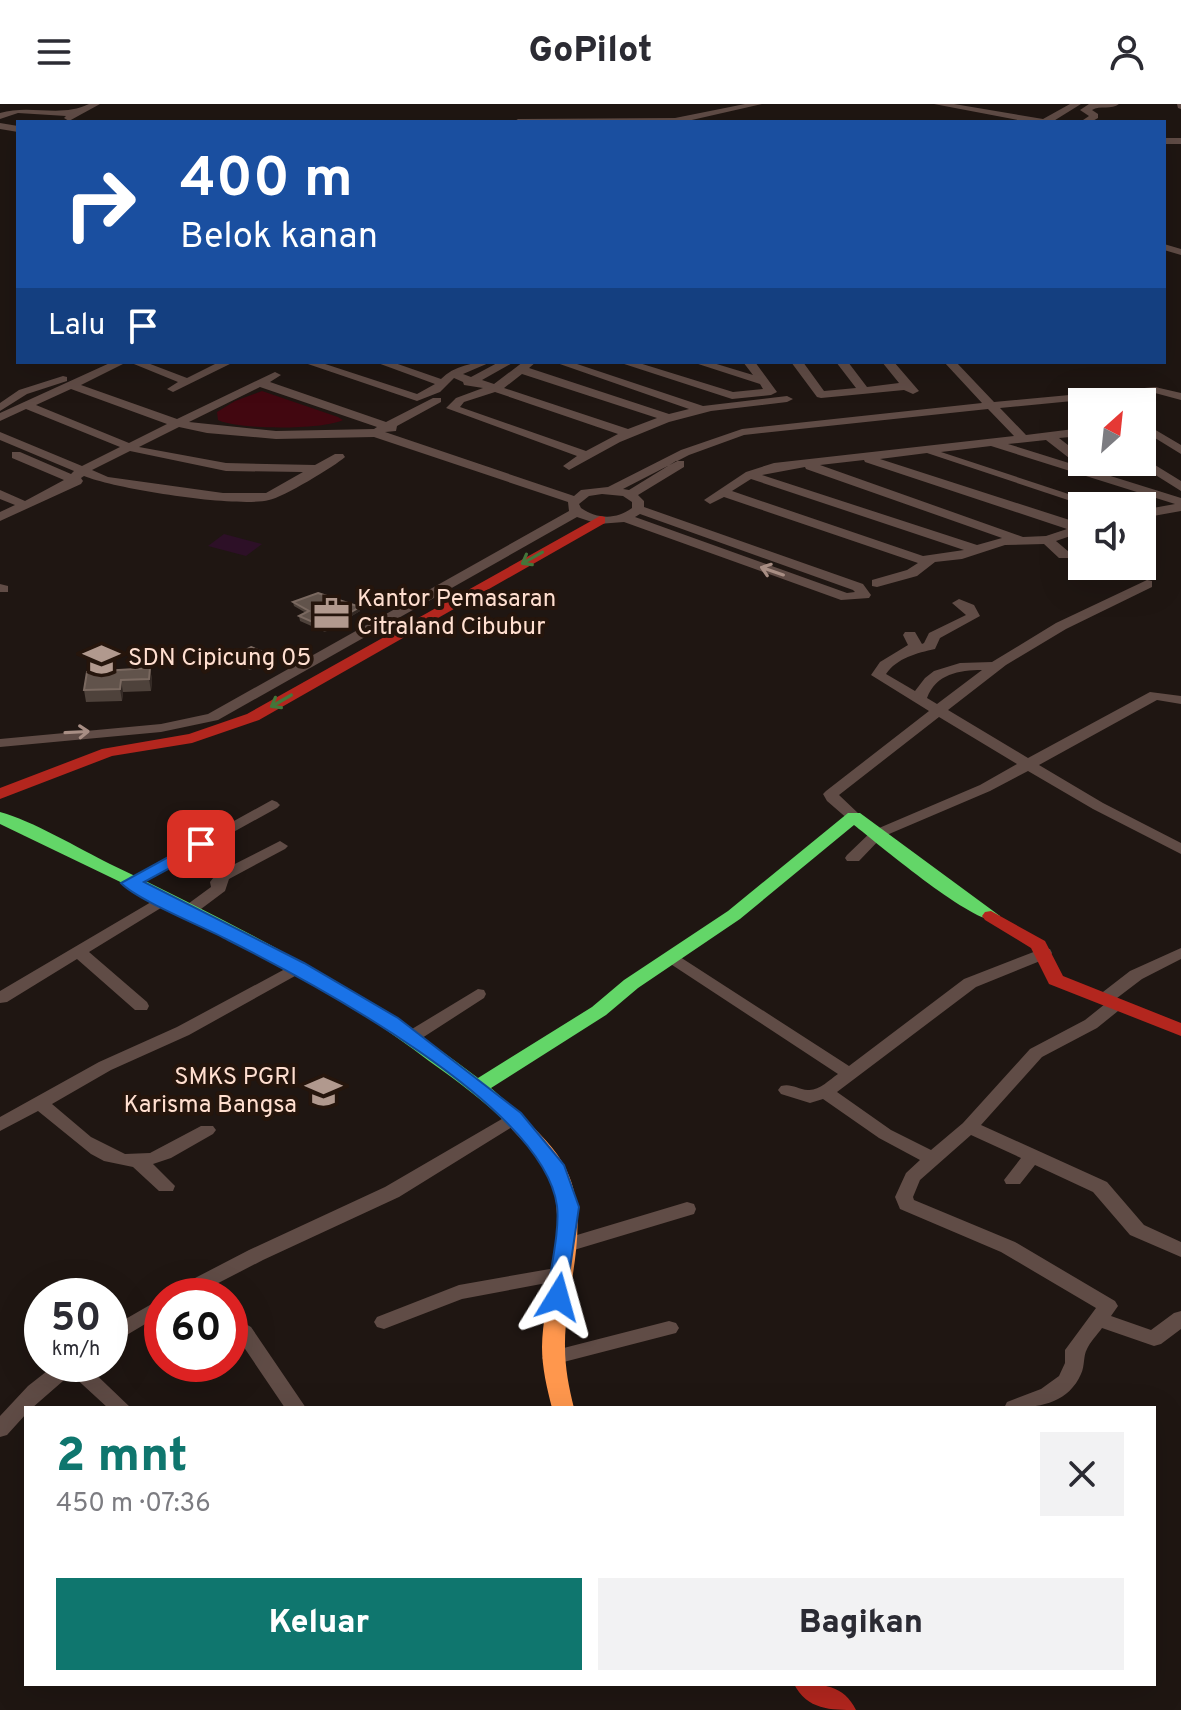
<!DOCTYPE html>
<html lang="id">
<head>
<meta charset="utf-8">
<style>
	:root { --surface:#fff; --page:#f2f2f3; --text:#2b2b33; --muted:#7c7c81; --accent:#0f766e }
	body { margin:0; font-family:Overpass,sans-serif; background:var(--page); color:var(--text); height:100vh; display:flex; flex-direction:column; font-size:30px; white-space:nowrap }
	* { box-sizing:border-box; margin:0 }
	p { font-size:26px; color:var(--muted) }
	.icon { flex:none; width:44px; height:44px; fill:none; stroke:currentColor; stroke-width:2; stroke-linecap:round; stroke-linejoin:round }
	.map { position:relative; flex:1; overflow:hidden }
	.panel { position:absolute; left:24px; top:1302px; width:1132px; height:280px; display:flex; flex-direction:column; background:var(--surface); border-radius:0px; box-shadow:0 8px 32px #0002 }
	.panel>* { flex:none }
	.top-card { position:absolute; left:16px; top:16px; width:1150px; height:244px; border-radius:0px; box-shadow:0 8px 32px #0002; background:#1a4fa0; color:#fff; overflow:hidden }
	.needle { width:52px; rotate:27deg }
	.controls { position:absolute; left:1068px; top:284px; display:grid; gap:16px }
	.controls a { display:grid; place-items:center; width:88px; height:88px; border-radius:0px; background:var(--surface); box-shadow:0 8px 32px #0002; font-size:40px }
	.speed { position:absolute; left:24px; top:1174px; display:flex; gap:16px; font-size:40px; font-weight:700; text-align:center }
	.speed>* { display:grid; place-content:center; width:104px; height:104px; border-radius:50%; background:var(--surface); box-shadow:0 8px 32px #0002; line-height:1 }
	.speed small { font-size:20px; font-weight:400 }
	.speed .limit { border:12px solid #d22; background:#fff; color:#111 }
	.pin { position:absolute; display:grid; place-items:center; width:68px; height:68px; color:#fff; margin:-34px; border-radius:16px; box-shadow:0 4px 12px #0006 }
	.me { position:absolute; width:88px; margin:-44px; rotate:8deg; stroke-linejoin:round; filter:drop-shadow(0 0 6px #0008) }
	.turn { display:flex; align-items:center; gap:28px; height:168px; padding:0 32px; font-size:36px }
	.turn .icon { width:104px; height:104px; stroke-width:2.5 }
	.turn b { display:block; font-size:56px; line-height:68px }
	.then { display:flex; align-items:center; height:76px; padding:0 32px; background:#0003; gap:16px; font-size:30px }
	.round { display:grid; place-items:center; flex:none; width:84px; height:84px; border-radius:0px; background:var(--page) }
	.overview { display:flex; align-items:center; justify-content:space-between; height:136px; padding:0 32px }
	h1 { font-size:48px; font-weight:800; line-height:60px; color:var(--accent) }
	.cta { display:flex; gap:16px; margin-top:auto; padding:16px 32px }
	.cta a { flex:1; height:92px; border-radius:0px; background:var(--accent); color:#fff; font-size:32px; font-weight:800; line-height:92px; text-align:center }
	.cta a+a { background:var(--page); color:var(--text) }
	header { display:flex; justify-content:space-between; align-items:center; height:104px; padding:0 32px; background:var(--surface); font-size:36px; font-weight:800 }
	.map>svg:first-child { display:block }
</style>
</head>
<body>
<header><svg class="icon" aria-label="menu" viewBox="0 0 24 24"><path d="M4 6h16M4 12h16M4 18h16"/></svg>GoPilot<svg class="icon" aria-label="person" viewBox="0 0 24 24"><circle cx="12" cy="8" r="4"/><path d="M4 21q1-7 8-7t8 7"/></svg></header>
<div class="map">
<svg width="1181" height="1606" viewBox="0 0 1181 1606">
	<rect width="100%" height="100%" fill="#1f1612"/>
	<path fill="#2d1027" d="M224,430L262,440L246,452L208,442Z"/>
	<path fill="#420710" d="M262,287L338,313L343,316C322,326 239,326 218,316L217,308L235,297Z"/>
	<g fill="none" stroke-linecap="round" stroke-linejoin="round">
		<path fill="#604c46" fill-rule="evenodd" d="M89,0H100L69,17L64,14L66,12L18,9L0,15V9C30,0 61,14 89,0Z
			M745,0H762L683,18H513L518,15L675,14Z
			M934,0H954L1043,15L1070,0H1081L1052,18H1028Z
			M1089,0H1119C1112,6 1100,1 1092,6L1098,10V14L1091,18H1080L1089,12L1080,6Z
			M1177,0H1181V5L1178,4Z
			M0,19L18,22V28L0,25Z
			M1164,34H1181V40H1164Z
			M1164,140L1181,145V151L1164,146Z
			M112,258H127L81,281L177,315L275,268L281,271L270,278L386,318L433,294H441V298L397,322L396,327L385,328L574,392L581,386L608,383L681,346L742,325L982,299L944,258H956L994,298L1155,283L1181,289V296L1155,289L1000,304L1026,331L1082,324V332L1059,334L1082,352V358H1088L1086,361H1078L1046,336L1008,340L1181,394V407L1142,414V406L1175,400L991,342L941,348L1105,402H1086L927,349L880,355L1082,420V428L1056,437L1069,448V454H1059L1044,440L1005,441L962,455L935,458L917,472L877,483L872,482V476L907,466L918,459L724,393L710,400L704,396L746,368L774,359L1014,332L988,305L744,331L689,351L623,385L629,386L676,357H684V363L638,391L644,397V403L863,480L871,491L869,494L841,496L624,418L598,420L577,413L218,616L161,628L0,643V635L161,620L208,610L569,407L568,398L374,333L276,335L207,329L179,323L139,343L226,359L315,361L335,350H343L345,353C335,362 282,394 269,396C236,404 116,385 84,372L81,374L83,377L81,380L0,417V408L15,401L0,395V386L25,397L64,376L12,354V348H20L71,370L74,367L0,336V328L82,362L120,343L26,305L0,317V309ZM260,283L377,323L374,325L276,327L189,318ZM71,285L167,320L129,339L36,301ZM130,347L226,367L303,368L266,389H223L108,373L92,366ZM864,356L865,358L1067,425L1046,432L1023,433L820,361ZM805,363L806,365L1002,434L977,441L762,371ZM751,375L964,446L923,452L732,387ZM602,390L623,392L632,398V404C616,416 597,415 581,404L579,400L589,392ZM640,410L853,486L855,488L847,489L635,413Z
			M129,258H145L187,274L219,258H234L173,288L167,285L178,278Z
			M302,258H319L417,290L435,280L375,258H392L441,275C454,262 473,258 491,258L463,270L471,273L499,258H514L482,276L494,280L523,258H536L529,264L669,310L689,305L554,258H571L703,302L787,292L793,295L787,298L711,307L669,318L620,338L569,366L563,362L577,352L446,304L456,294L483,284L464,281L463,278L454,274L440,288L417,297ZM522,270L657,314L628,325L504,284ZM495,288L618,330L586,347L460,303L464,298Z
			M618,258H636L733,288L763,285L760,280L692,258H710L753,271L743,258H755L777,288L771,291L732,295Z
			M791,258H803L824,287L856,284L836,258H848L867,283L899,279L882,258H894L919,287L913,290L904,286L821,294L817,293Z
			M63,272L67,273V277L27,290L0,307V299L19,286Z
			M1142,318L1181,341V350L1142,326Z
			M1142,353L1181,377V387L1138,360L1142,358Z
			M1147,476L1152,477V483L1066,525L1006,561L948,606L1028,654L1150,588L1181,592V600L1157,596L1039,661L1103,699L1181,739V750L1093,705L1028,667L990,687L882,733L859,757H847L845,754L847,751L872,727L980,681L1017,660L939,613L839,691L859,710L862,713L859,716H849L827,697L823,690L826,687L929,607L871,571L880,558L908,541L903,531L905,528H915L922,540L924,539L929,529L966,511L952,499L959,495L974,501L980,512L940,534L935,545C917,549 897,554 886,570L915,587L925,574L934,567L960,559L992,558L1056,519ZM982,566L937,600L927,594C936,570 959,566 982,566Z
			M0,480L8,482V488H0Z
			M272,696L277,698L280,701L277,704L136,782H124L122,779Z
			M280,737L288,742L285,745L229,775L225,787L193,811H181L179,808L181,805L211,783L210,778L217,769Z
			M163,791L169,793L171,796L169,799L89,848L147,898L149,902L147,906H135L77,855L7,898L0,899V887Z
			M1044,844L1050,845L1052,849L1050,853L976,883L837,988L891,1026L931,1046L963,1019L1030,945L1085,916L1105,900L1097,895L1099,891L1130,867L1181,844V855L1142,875L1117,894L1125,899L1123,903L1097,924L1042,953L981,1021L1107,1078L1144,1121L1181,1138V1153L1130,1131L1093,1088L1035,1061L1020,1080H1006L1004,1076L1021,1054L971,1031L920,1076L913,1093L914,1096L1015,1138L1115,1197L1118,1202L1111,1212L1151,1226L1174,1209L1181,1207V1225L1161,1240L1154,1242L1102,1224C1097,1231 1090,1238 1087,1245C1083,1252 1085,1262 1081,1270C1067,1302 1034,1304 1004,1304L1007,1298L1041,1285L1059,1272L1065,1259V1246L1096,1204L1001,1148L900,1105L895,1093L906,1069L920,1056L879,1034L823,995L810,999L781,990L778,986L781,982C791,979 797,985 808,986C819,987 829,976 838,970L663,855L665,851H677L849,962L964,875Z
			M298,858L306,863L304,867L189,931L111,966L52,1000L91,1033L125,1050L150,1049L201,1022H213L216,1026L213,1030L171,1054L153,1060L175,1082L173,1087H159L133,1063L104,1057L91,1050L38,1007L0,1027V1013L99,958L177,923Z
			M478,885L484,886L486,890L484,894L419,936H407L404,932L407,928Z
			M514,1008L520,1010L523,1014L520,1018L399,1093L263,1156L193,1192H167L170,1187L249,1146L385,1083Z
			M687,1098L694,1100L696,1105L694,1110L564,1149L557,1147L555,1142L557,1137Z
			M561,1163L568,1165L571,1170L568,1175L462,1195L384,1225L377,1223L374,1218L377,1213L459,1181Z
			M162,1194V1210L110,1241V1224Z
			M230,1211L251,1223L306,1304H285L237,1233L230,1228Z
			M669,1217L676,1219L679,1224L676,1229L552,1261L545,1259L542,1254L545,1249L552,1247Z
			M56,1260H85L131,1304H108L71,1270L32,1304H26V1310L7,1331L0,1333V1312L28,1282Z"/>
		<path fill="#63d668" fill-rule="evenodd" d="M0,708C31,716 80,745 110,760C240,822 364,887 478,974L592,903L624,876L728,807L848,709H860L1000,812L997,816C975,822 877,739 854,721L740,815L638,884L606,911L491,984L523,1012L526,1017L523,1022H509C485,997 457,977 429,957C298,857 147,792 0,720Z"/>
		<path fill="#ff974d" fill-rule="evenodd" d="M516,1010L523,1012C538,1029 556,1044 566,1065C593,1120 564,1186 565,1243C565,1264 569,1284 574,1304H552C547,1284 542,1264 542,1243C543,1187 573,1118 546,1065C536,1046 517,1034 506,1017L509,1012Z"/>
		<path fill="#b3261e" fill-rule="evenodd" d="M600,412L605,413V419L259,616L192,639L112,652L0,695V684L102,645L189,630L247,610Z
			M991,807L1045,837L1063,872L1181,919V932L1049,880L1031,844L985,816L982,812L985,808Z
			M794,1580C819,1580 843,1579 856,1606C831,1606 807,1606 794,1580Z"/>
	</g>
	<path fill="#4e423b" d="M293,498L360,507L325,528L300,517L299,512L306,509L294,502Z
		M236,551L266,558L250,566L237,560Z
		M150,564L152,576L151,587L123,588L122,597L86,598L84,586Z"/>
	<path fill="#332924" d="M360,503V507L325,528L324,523Z
		M265,549L266,558L250,566V558Z
		M150,564L152,576L151,587L149,575Z
		M121,576L123,588L122,597L120,585Z"/>
	<path fill="#61534b" stroke="#7a6960" stroke-width="2" d="M318,489L360,503L324,523L299,512L309,507L293,498Z
		M251,543L265,549L250,558L236,551Z
		M150,564L149,575L121,576L120,585L84,586L87,568Z"/>
	<defs><path id="oneway-shaft" d="M-6 0H5M1.5-3L5.5 0L1.5 3" fill="none" stroke-width="1.6" stroke-linecap="round" stroke-linejoin="round" transform="scale(2)"/></defs>
	<g stroke="#44763a">
		<use href="#oneway-shaft" transform="translate(532 454) rotate(151)"/>
		<use href="#oneway-shaft" transform="translate(281 597) rotate(150)"/>
	</g>
	<g stroke="#a88e84">
		<use href="#oneway-shaft" transform="translate(772 467) rotate(-161)"/>
		<use href="#oneway-shaft" transform="translate(77 628) rotate(-3)"/>
	</g>
	<path fill="#1a73e8" stroke="#114b97" stroke-width="2" d="M201,735L207,736V744L144,778L304,859L398,914L521,1009L564,1061L579,1103L565,1198L558,1201L547,1193C550,1167 560,1126 557,1102C544,1002 313,879 228,836C204,823 137,796 121,779Z"/>
	<defs>
		<symbol id="office-bare" viewBox="-9 -9 18 18"><path d="M-6-3h4V-5.5h4V-3h4V5H-6ZM-1-4.5V-3h2v-1.5ZM-6 0V1H6V0Z" fill="#b1998e" stroke="#25150c" stroke-width="2.5" paint-order="stroke"/></symbol>
		<symbol id="school-bare" viewBox="-9 -9 18 18"><path d="M0-5L7-2L0 1L-7-2ZM-4 1L0 2.5L4 1V4Q0 6-4 4Z" fill="#b1998e" stroke="#25150c" stroke-width="2.5" paint-order="stroke"/></symbol>
	</defs>
	<g fill-rule="evenodd">
		<use href="#office-bare" x="306" y="484" width="51" height="51"/>
		<use href="#school-bare" x="76" y="530" width="51" height="51"/>
		<use href="#school-bare" x="298" y="962" width="51" height="51"/>
	</g>
	<g text-anchor="middle" dominant-baseline="central" stroke-width="8" stroke-linejoin="round" paint-order="stroke">
		<g font-size="24" fill="#ffdfd0" stroke="#25150c" text-anchor="start">
			<text x="357" y="496">Kantor Pemasaran<tspan x="357" dy="28">Citraland Cibubur</tspan></text>
			<text x="128" y="555">SDN Cipicung 05</text>
			<text x="297" y="974" text-anchor="end">SMKS PGRI<tspan x="297" dy="28">Karisma Bangsa</tspan></text>
		</g>
	</g>
</svg>
<div class="controls">
<a><svg class="needle" viewBox="-14 -14 28 28"><path d="M0-13l5 13h-10z" fill="#e53935"/><path d="M0 13l5-13h-10z" fill="#7c7c81"/></svg></a>
<a><svg class="icon" aria-label="sound" viewBox="0 0 24 24"><path d="M4 9h4l5-4v14l-5-4H4zM17 9q2 3 0 6"/></svg></a>
</div>
<div class="speed"><div>50<small>km/h</small></div><div class="limit">60</div></div>
<div class="pin" style="left:201px;top:740px;background:#d93025"><svg class="icon" aria-label="arrive" viewBox="0 0 24 24"><path d="M6 21V4h12l-3 4 3 4H6"/></svg></div>
<svg class="me" style="left:558px;top:1193px" viewBox="-20 -20 40 40"><path d="M0-17L14 15 0 8-14 15z" fill="#1a73e8" stroke="#fff" stroke-width="4"/></svg>
<div class="top-card">
<div class="turn"><svg class="icon" aria-label="right" viewBox="0 0 24 24"><path d="M7 20v-9h11M14 6l5 5-5 5"/></svg><div><b>400 m</b>Belok kanan</div></div>
<div class="then">Lalu<svg class="icon" aria-label="arrive" viewBox="0 0 24 24"><path d="M6 21V4h12l-3 4 3 4H6"/></svg></div>
</div>
<section class="panel">
<div class="overview"><div><h1>2 mnt</h1><p>450 m · 07:36</p></div><a class="round"><svg class="icon" aria-label="close" viewBox="0 0 24 24"><path d="M6 6l12 12M18 6L6 18"/></svg></a></div>
<div class="cta"><a>Keluar</a><a>Bagikan</a></div>
</section>
</div>
</body>
</html>
